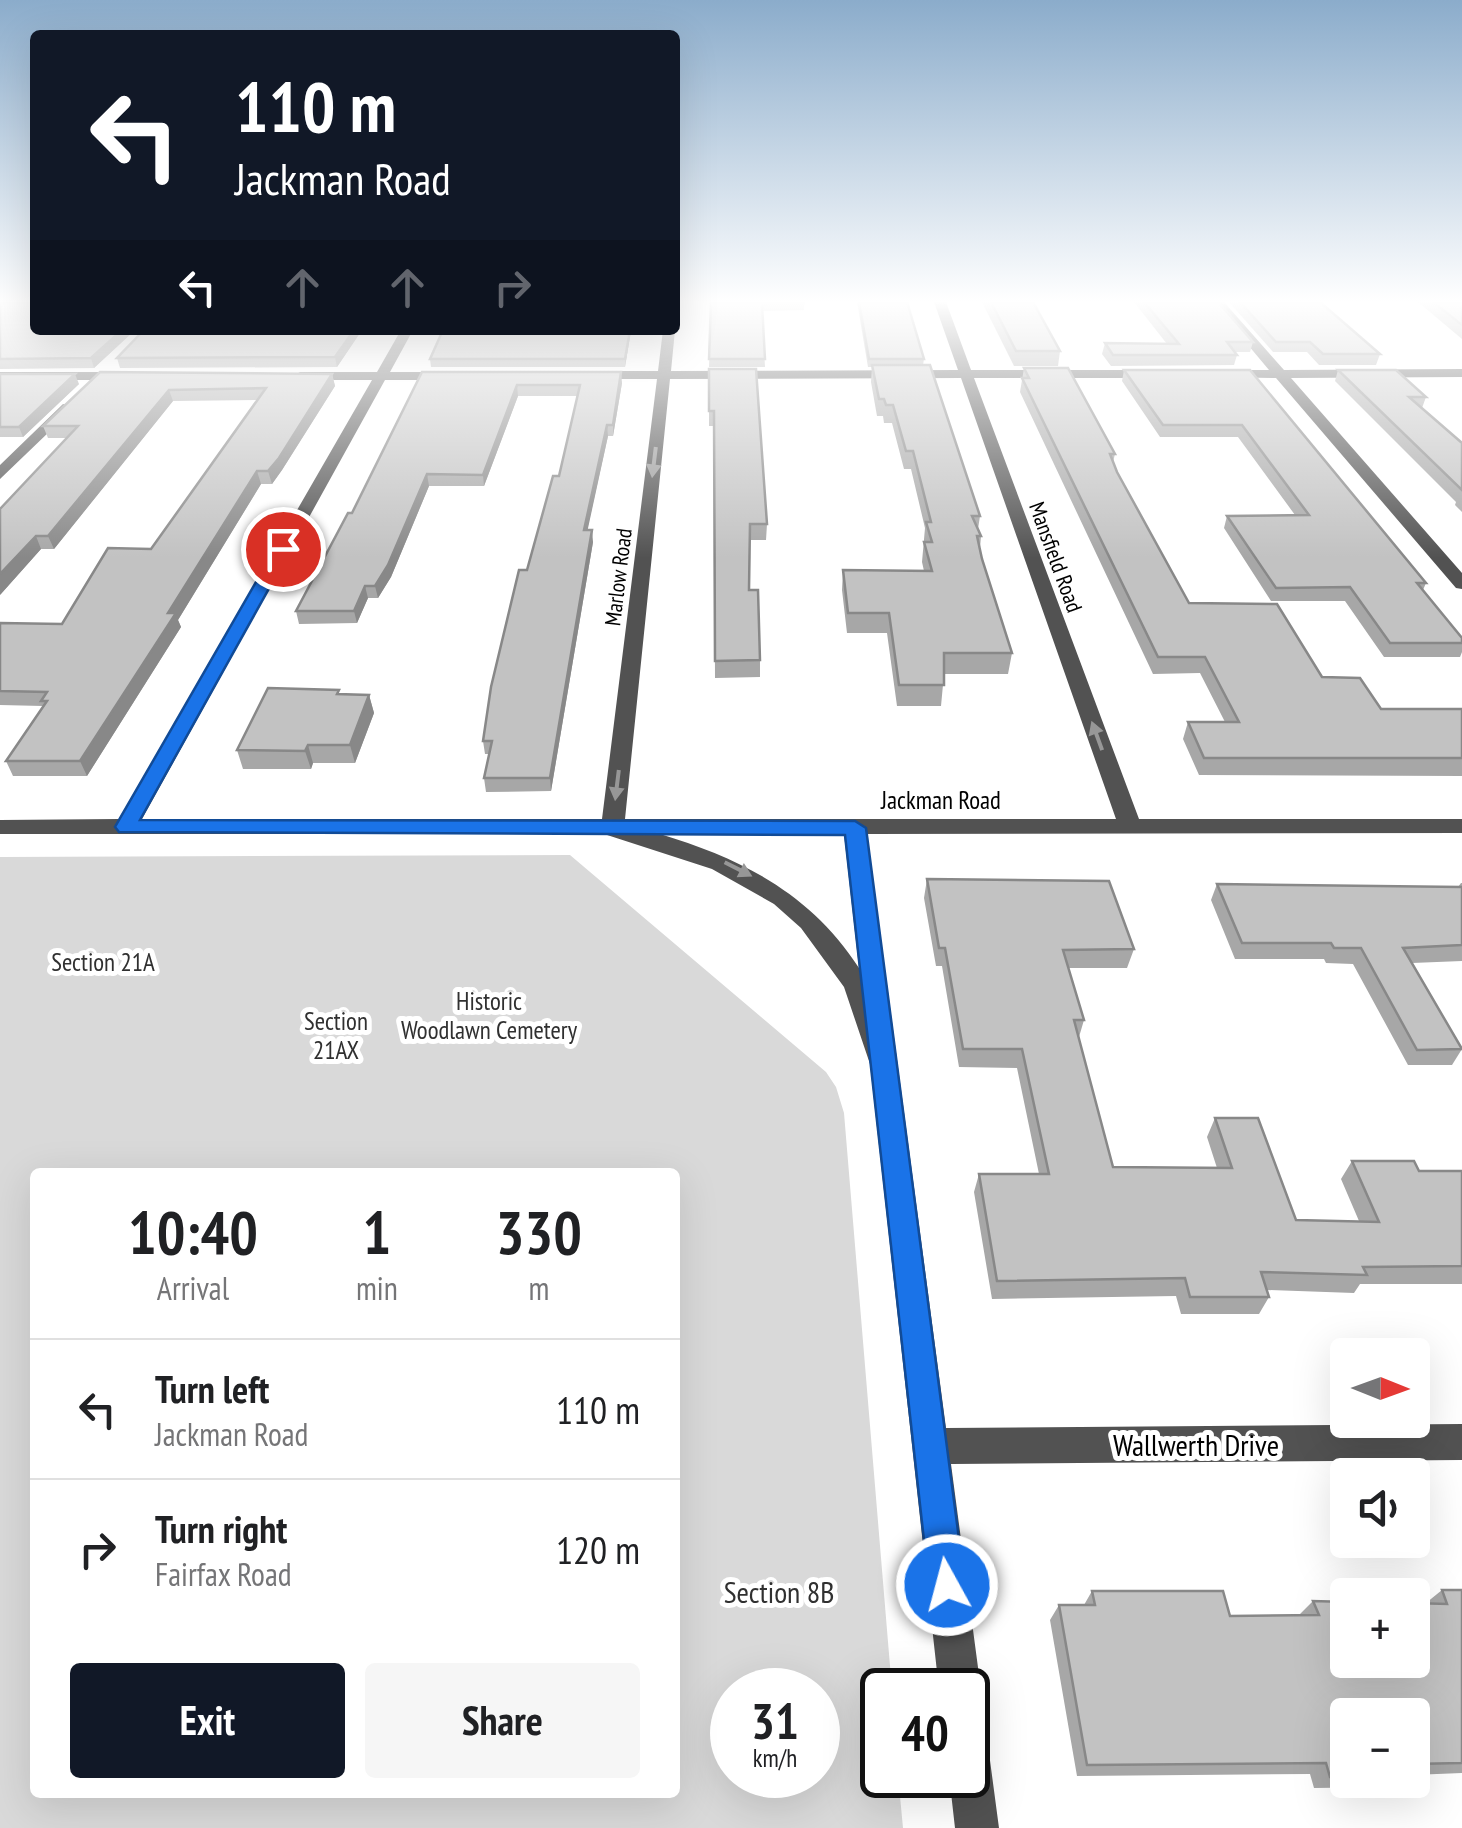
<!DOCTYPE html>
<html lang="en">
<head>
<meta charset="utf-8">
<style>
	:root { --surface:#fff; --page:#f6f6f6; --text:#202124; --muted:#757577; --line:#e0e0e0; --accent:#111827 }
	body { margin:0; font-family:"PT Sans Narrow",sans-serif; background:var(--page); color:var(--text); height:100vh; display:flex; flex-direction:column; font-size:38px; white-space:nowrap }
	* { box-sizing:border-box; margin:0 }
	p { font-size:32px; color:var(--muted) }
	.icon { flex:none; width:55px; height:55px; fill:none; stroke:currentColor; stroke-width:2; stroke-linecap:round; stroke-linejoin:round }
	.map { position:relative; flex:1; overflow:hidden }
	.sheet { position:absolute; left:30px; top:1168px; width:650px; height:630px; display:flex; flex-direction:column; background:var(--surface); border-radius:10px; box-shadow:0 10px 40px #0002 }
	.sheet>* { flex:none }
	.hud { position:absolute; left:30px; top:30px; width:650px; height:305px; border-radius:10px; box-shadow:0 10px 40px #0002; background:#111827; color:#fff; overflow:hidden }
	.needle { width:65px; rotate:91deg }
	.controls { position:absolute; left:1330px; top:1338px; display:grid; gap:20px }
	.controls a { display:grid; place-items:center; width:100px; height:100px; border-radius:10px; background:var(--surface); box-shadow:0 10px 40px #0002; font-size:50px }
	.speed { position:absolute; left:710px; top:1668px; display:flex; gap:20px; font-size:50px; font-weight:700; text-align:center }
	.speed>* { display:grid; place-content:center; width:130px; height:130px; border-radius:50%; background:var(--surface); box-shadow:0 10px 40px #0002; line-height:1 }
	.speed small { font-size:25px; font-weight:400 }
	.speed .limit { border:5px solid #111; border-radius:15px; background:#fff; color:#111 }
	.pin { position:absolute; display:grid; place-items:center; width:85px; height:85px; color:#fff; margin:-42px; border:5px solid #fff; border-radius:50%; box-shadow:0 2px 10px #0007 }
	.me { position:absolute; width:110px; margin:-55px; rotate:353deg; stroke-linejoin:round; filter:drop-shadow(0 0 8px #0008) }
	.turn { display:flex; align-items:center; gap:35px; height:210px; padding:0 40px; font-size:45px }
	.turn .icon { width:130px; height:130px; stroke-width:2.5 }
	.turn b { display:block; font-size:70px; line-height:85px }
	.lanes { display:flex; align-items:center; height:95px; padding:0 40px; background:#0003; justify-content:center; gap:50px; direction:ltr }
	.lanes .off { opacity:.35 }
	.eta { display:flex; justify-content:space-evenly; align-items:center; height:170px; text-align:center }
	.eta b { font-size:60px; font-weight:800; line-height:70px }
	.cta { display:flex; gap:20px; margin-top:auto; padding:20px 40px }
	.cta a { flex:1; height:115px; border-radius:10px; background:var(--accent); color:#fff; font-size:40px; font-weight:800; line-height:115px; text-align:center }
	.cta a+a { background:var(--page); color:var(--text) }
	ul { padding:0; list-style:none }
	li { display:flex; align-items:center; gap:30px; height:140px; padding:0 40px; border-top:2px solid var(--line) }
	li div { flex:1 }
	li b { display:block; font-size:38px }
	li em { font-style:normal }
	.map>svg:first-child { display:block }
</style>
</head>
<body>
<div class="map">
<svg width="1462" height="1828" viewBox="0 0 1462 1828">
	<rect width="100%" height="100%" fill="#fff"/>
	<path fill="#d9d9d9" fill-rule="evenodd" d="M570,855L826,1072L836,1087L844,1113L892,1690H882V1775H898L903,1828H0V857ZM35,1172H675V1792H35ZM732,1690H818V1775H732Z"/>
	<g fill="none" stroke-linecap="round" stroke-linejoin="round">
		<path fill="#525252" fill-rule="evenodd" d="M934,302H946L971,370H1155L1162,374L1155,378H974L1139,819H1462V833L867,834L946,1428L1462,1424V1460L951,1464L981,1690L975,1705L968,1708V1690H939L870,1064L844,987L801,928L774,904L712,869L604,834H0V820L119,819L372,380H300L293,376L300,372H377L401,330H413L390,372H455L462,376L455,380H385L142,819H602L657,379H590L583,375L590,371H658L663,330H675L671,371L958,370ZM961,378L1116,819H625L670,379ZM660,834H844L859,968C811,894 743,859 660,834Z
			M1212,302H1224L1284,370L1462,369V377L1291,378L1462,573V589L1456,588L1276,378L1215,377V371L1220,370H1269Z
			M0,372H130L137,376L130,380H0Z
			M63,404L75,407L0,479V465Z
			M968,1732L983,1738L989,1753L999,1828H955L949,1775H968Z"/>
	</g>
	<path fill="#a7a7a7" d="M0,302L35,330H135L94,368L0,369Z
		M711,302H804V310L762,311L765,367H709Z
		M857,302H907L924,359L923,365L980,516L978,529L981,536L980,548L982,559L1012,653L1008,674H944L941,706H897L887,633H847L842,590L843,570L924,571L922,562L925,528L911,469H904L892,423H884L883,416H877L871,382L872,367H868Z
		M982,302H1033L1060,351L1058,366H1014Z
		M1134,302H1218L1253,342L1250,352H1235L1237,355L1234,365L1111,366L1102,354L1105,343L1167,344Z
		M1229,302H1320L1380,354L1376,365H1319L1307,352H1273Z
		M1418,302H1462V339Z
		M362,330L337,367L120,368L117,358Z
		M631,330L625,367H431L430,359Z
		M1024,368L1115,454L1113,462L1117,472L1189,603L1381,709H1462V776L1199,775L1183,739L1188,722H1225L1200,673L1153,674L1020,392Z
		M709,369L767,524L766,540H750L749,590L760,660V677L715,678L714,426H709Z
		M1124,370H1250L1426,583L1423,590L1462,643V652L1460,657H1384L1345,601H1271L1224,528L1227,516L1295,515L1238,437H1160L1122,381Z
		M1338,370L1426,397L1422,408L1462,443V512L1455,505L1456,502L1335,381Z
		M100,372L332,374L335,386L282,470L272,484H261L178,620L181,627L87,776H13L6,761L43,706L0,705V623L62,624L151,549L257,400L173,401L54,549H41L0,595L66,438H48L43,426Z
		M422,372L622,383L613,436H608L587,530L593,542L551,791L486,792L484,778L489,754H485L483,741L527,570L559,476L578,396H518L484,486H429L391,577L378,598H368L357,623L299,624L296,611L352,513Z
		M0,374L79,384L23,437H0Z
		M341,694L369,695L374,713L355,763H313L311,769H243L237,750Z
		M927,879L1134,949L1127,968H1068L1084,1020L1079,1037L1113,1167L1217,1168L1207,1137L1215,1118L1296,1220L1359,1221L1341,1179L1352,1161L1419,1171H1462V1284H1360L1354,1293L1267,1290L1269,1297L1259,1314H1181L1176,1296L992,1299L974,1192L979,1174H1039L1017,1068L959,1067L942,966H936L924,898Z
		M1461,883H1462V961L1412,963L1462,1049L1452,1065H1408L1353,964L1326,963L1324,959H1235L1211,900L1217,884L1458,887Z
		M1442,1590H1462V1773L1412,1775V1715H1348V1780H1404L1391,1787L1314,1788L1310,1774L1077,1776L1050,1620L1059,1605H1084L1092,1591L1230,1616L1299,1615L1313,1601L1426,1603Z"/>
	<path fill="#888" d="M122,330H135L94,368L91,358Z
		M354,330H362L337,367L335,357Z
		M630,330H631L625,367V359Z
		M621,372L622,383L613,436V425Z
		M75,374L79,384L23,437L19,427Z
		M332,374L335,386L282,470L272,484L268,471Z
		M517,385L518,396L484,486L483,475Z
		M169,390L173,401L54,549L48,536Z
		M607,425L608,436L585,542L584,530Z
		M257,471L261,484L178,620L181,627L87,776L80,761L168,613Z
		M427,474L429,486L391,577L378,598L375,586Z
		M592,530L593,542L551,791L550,778Z
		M36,536L41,549L0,595V574Z
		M365,586L368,598L357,623L354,611Z
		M369,695L374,713L355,763L350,745Z
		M308,745L313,763L311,769L305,751Z"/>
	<path fill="#c2c2c2" stroke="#888" stroke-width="2.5" d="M0,302H35V330H122L91,358L0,359Z
		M711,302H804V303L762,304L765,359H709Z
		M859,302H907L924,359H869Z
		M991,302H1033L1060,351H1016Z
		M1144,302H1218L1253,342H1227L1237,355H1113L1105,343L1179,344Z
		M1240,302H1320L1380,354H1323L1310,342H1276Z
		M1433,302H1462V325Z
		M144,330H354L335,357L117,358Z
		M443,330H630L625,359H430Z
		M872,365H930L980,516H972L981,536H977L982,559L1012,653H944V685H899L889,613H848L843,570L932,571L924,542H932L926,522H931L913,451H906L893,405H886L884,399H879Z
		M1024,368H1068L1115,454H1110L1117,472L1189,603L1277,604L1322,677L1360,678L1381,709H1462V758H1204L1188,722H1239L1205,657H1158L1022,378H1029Z
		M709,369H756L767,524H750L749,590H758L760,660L715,661L714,411H709Z
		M1124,370H1250L1426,583H1417L1462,638V643H1390L1350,587L1276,588L1227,516L1309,515L1242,425H1163Z
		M1338,370H1396L1426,397H1409L1462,443V490Z
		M100,372L332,374L279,458L268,471H257L168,613H176L80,761H6L47,701H41L47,692L0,691V623L62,624L108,548L151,549L266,388L169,390L48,536H36L0,574V509L78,426H43Z
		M422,372H621L613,425H607L584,530H592L550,778H484L492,741H483L491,687L519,570H527L553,476H559L580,385H517L483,475L427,474L388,565L375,586H365L354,611H296L348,513H352Z
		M0,374H75L19,427H0Z
		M268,688L339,690L337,694L369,695L350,745H308L305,751L237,750Z
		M927,879L1109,881L1134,949L1063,950L1084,1020H1074L1113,1167L1232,1168L1215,1118H1258L1296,1220L1379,1222L1352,1161H1414L1419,1171H1462V1266L1363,1267L1367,1275L1261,1272L1269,1297H1190L1185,1278L997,1281L979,1174H1049L1022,1049H963L945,948H939Z
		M1217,884L1462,887V945L1403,948L1462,1049L1417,1050L1361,948H1334L1331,943H1242Z
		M1442,1590H1462V1763L1412,1764V1715H1348V1777H1330L1326,1763L1087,1765L1059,1605H1095L1092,1591H1223L1230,1616L1319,1615L1313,1601L1348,1602V1660H1412V1603L1447,1604Z"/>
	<defs><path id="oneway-solid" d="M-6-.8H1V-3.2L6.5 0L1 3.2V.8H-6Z" transform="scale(2.5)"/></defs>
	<g fill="#979797">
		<use href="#oneway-solid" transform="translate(654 462) rotate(97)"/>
		<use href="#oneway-solid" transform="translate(1097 736) rotate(-110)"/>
		<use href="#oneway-solid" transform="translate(617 785) rotate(97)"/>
		<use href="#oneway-solid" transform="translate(738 869) rotate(27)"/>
	</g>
	<linearGradient id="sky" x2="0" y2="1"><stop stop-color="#8baccb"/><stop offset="0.54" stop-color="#fff"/><stop offset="1" stop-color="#fff" stop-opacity="0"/></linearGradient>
	<rect width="1462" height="558" fill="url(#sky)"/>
	<path fill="#1a73e8" stroke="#114b97" stroke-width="2.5" d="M283,545L291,549L140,820L855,821L866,828L965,1585L960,1598L947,1603L934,1598L929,1585L845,835L119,832L115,827L275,549Z"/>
	<g text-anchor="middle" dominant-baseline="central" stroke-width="10" stroke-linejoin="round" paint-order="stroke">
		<g font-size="22" fill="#000" stroke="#fff">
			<text transform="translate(1056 557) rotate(70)">Mansfield Road</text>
			<text transform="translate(618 577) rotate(-83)">Marlow Road</text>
		</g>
		<g font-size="25" fill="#000" stroke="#fff">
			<text x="941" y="800">Jackman Road</text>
		</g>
		<g font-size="25" fill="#303030" stroke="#fff">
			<text x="103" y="962">Section 21A</text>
			<text x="489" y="1001">Historic<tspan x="489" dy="29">Woodlawn Cemetery</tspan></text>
			<text x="336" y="1021">Section<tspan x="336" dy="29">21AX</tspan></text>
		</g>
		<g font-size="30" fill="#000" stroke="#fff">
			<text x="1196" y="1444">Wallwerth Drive</text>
		</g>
		<g font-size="30" fill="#303030" stroke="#fff">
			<text x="779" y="1591">Section 8B</text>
		</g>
	</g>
</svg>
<div class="controls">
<a><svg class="needle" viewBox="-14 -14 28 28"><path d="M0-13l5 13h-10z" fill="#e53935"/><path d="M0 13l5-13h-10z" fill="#757577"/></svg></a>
<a><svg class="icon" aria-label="sound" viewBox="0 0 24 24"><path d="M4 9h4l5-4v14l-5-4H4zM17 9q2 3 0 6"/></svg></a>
<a>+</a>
<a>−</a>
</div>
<div class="speed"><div>31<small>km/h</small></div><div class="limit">40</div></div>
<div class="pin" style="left:283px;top:549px;background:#d93025"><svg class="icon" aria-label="arrive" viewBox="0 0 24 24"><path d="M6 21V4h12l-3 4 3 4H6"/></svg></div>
<svg class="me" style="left:947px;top:1585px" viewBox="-20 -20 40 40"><circle r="17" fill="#1a73e8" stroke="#fff" stroke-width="3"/><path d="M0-11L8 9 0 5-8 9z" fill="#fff"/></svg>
<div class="hud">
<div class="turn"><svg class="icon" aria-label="left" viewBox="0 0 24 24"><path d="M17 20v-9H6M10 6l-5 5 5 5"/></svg><div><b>110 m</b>Jackman Road</div></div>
<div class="lanes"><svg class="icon" aria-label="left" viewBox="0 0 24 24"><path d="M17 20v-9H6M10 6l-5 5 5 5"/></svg><svg class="icon off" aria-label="ahead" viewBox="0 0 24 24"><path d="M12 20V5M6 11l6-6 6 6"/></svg><svg class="icon off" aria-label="ahead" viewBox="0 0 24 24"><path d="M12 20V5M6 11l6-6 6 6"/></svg><svg class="icon off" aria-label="right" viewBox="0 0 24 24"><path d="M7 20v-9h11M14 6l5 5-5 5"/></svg></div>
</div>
<section class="sheet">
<div class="eta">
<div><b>10:40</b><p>Arrival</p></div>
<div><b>1</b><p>min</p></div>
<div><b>330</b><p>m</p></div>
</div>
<ul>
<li><svg class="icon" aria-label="left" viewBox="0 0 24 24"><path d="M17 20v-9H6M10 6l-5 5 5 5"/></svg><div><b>Turn left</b><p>Jackman Road</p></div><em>110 m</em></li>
<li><svg class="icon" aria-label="right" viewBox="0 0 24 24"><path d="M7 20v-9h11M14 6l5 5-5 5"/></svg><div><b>Turn right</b><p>Fairfax Road</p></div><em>120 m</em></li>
</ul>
<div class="cta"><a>Exit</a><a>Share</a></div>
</section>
</div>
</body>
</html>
